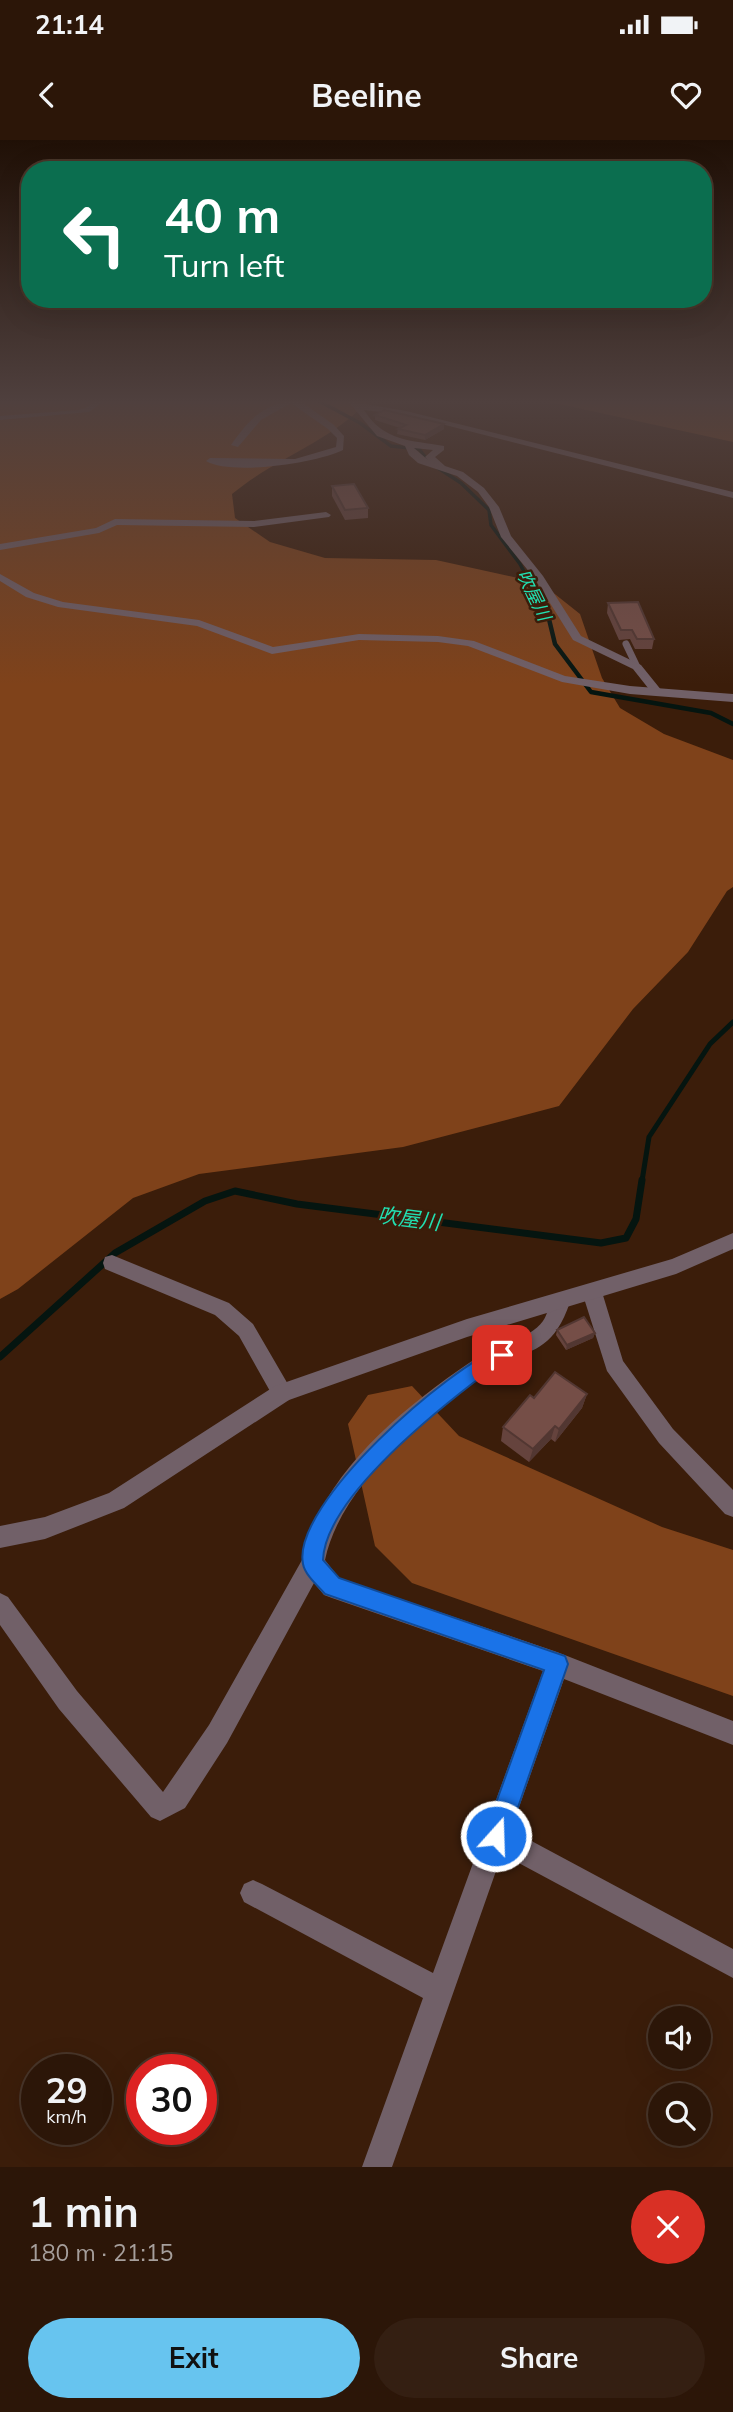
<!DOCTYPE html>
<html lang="en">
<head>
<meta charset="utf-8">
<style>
	:root { --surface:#2c1608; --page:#341f12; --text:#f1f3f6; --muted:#a69f9c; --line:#483529; --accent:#67c4ef }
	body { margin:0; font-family:Mulish,"Noto Sans JP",sans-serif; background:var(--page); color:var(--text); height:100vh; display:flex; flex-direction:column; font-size:26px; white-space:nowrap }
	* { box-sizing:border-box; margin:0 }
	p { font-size:23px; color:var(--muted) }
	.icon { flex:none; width:38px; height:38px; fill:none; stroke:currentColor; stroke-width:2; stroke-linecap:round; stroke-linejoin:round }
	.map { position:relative; height:2027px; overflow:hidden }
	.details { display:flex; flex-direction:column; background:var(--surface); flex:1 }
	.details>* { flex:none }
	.guide { position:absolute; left:21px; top:21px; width:691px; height:147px; border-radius:28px; box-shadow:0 7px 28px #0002,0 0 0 2px var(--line); background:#0b6e4f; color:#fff; overflow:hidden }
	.fabs { position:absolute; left:648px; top:1866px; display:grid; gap:14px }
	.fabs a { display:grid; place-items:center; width:63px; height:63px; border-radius:50%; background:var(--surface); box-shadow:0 7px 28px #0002,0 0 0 2px var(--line); font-size:35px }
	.speed { position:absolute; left:21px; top:1914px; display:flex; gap:14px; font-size:35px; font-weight:700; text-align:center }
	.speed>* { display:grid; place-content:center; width:91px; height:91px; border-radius:50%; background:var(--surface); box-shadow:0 7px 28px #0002,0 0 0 2px var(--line); line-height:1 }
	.speed small { font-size:18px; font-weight:400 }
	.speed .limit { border:10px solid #d22; background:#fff; color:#111 }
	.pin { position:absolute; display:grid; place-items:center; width:60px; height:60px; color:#fff; margin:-30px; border-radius:14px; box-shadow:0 4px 10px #0006 }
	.me { position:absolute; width:77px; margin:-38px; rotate:20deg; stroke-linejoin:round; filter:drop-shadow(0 0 5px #0008) }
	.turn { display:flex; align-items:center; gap:24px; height:147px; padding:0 28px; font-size:32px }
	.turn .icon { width:91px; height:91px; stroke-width:2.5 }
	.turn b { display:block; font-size:49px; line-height:60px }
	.round { display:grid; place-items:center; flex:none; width:74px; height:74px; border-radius:37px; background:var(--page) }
	.headline { display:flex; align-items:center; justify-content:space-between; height:119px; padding:0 28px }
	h1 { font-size:42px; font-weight:700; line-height:52px }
	.primary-button { display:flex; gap:14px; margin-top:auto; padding:14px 28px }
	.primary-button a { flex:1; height:80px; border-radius:42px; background:var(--accent); color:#111; font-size:28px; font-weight:700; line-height:80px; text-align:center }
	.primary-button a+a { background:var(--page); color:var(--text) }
	.status { display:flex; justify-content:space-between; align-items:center; height:49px; padding:0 35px; background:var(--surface); direction:ltr }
	.status svg { height:19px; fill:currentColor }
	header { display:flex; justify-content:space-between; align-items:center; height:91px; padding:0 28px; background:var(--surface); font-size:32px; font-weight:700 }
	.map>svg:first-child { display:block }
</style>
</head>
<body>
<div class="status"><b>21:14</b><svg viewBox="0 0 49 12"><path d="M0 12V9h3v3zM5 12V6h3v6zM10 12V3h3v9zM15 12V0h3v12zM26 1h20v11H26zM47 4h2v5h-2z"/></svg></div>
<header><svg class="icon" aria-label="back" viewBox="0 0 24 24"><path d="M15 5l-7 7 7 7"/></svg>Beeline<svg class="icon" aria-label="heart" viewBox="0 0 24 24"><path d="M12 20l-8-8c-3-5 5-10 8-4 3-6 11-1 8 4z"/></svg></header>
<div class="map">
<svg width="733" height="2027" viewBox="0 0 733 2027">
	<rect width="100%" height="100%" fill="#3b1d0a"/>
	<path fill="#7f421a" d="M0,261H368C329,303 275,318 232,354L235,378L270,402L325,418L436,420L541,443L580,474L602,538L620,568L664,594L733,620V747L727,751L688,812L633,869L559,966L403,1007L199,1034L133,1058L18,1149L0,1159Z
		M542,261H733V302L564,265Z
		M412,1246L459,1296L662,1387L733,1410V1556L412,1443L375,1406L348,1284L368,1255Z"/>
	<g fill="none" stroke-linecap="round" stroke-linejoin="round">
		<path stroke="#051510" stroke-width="3.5" d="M319,261L360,283L391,306L419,309L429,322
			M438,328L461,343L489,370L491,385L520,424L538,458"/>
		<path stroke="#051510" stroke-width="4.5" d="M537,456L548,475L555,504L591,552L711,573L733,584"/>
		<path stroke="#051510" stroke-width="5" d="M642,1041L649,997L710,904L733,882"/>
		<path stroke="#051510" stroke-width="7" d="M0,1217L115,1113L205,1061L235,1051L297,1064L601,1103L626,1098L636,1079L642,1040"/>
		<path stroke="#716068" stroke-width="7" d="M626,504L637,527"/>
		<path fill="#716068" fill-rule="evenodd" d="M300,261L334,285L344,296L343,310C317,323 231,336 206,321L210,318L295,319L336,307L337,298L328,289L291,263L261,280L238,307L231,305C250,278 266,261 300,261Z
			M348,261L406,271L733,352V358L406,275L364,270C384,302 411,300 444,306V310L435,317L445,326L463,332L484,348L499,367L511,396L543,436L581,496L641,525L662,551L660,553H652L633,529L573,500L535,439L501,397L489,367L478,352L457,336L418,323L409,315L405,306L377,296ZM414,308L433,310L425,317L428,320Z
			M326,372L331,375L329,377L254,387L117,385L99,393L0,410V404L96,388L115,379L254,381Z
			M112,1115L229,1163L253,1184L289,1246L292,1253L289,1260L282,1262L275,1260L239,1196L215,1175L105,1129L103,1123L105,1117Z
			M592,1144L599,1146L602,1152L623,1221L673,1289L733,1350V1377L725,1374L659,1303L607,1231L582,1152L585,1146Z
			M560,1154L567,1156L570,1162C551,1218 527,1206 485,1235C425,1276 340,1346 325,1420L339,1438L557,1512L733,1581V1605L564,1539L511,1690L733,1809V1838L502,1714L392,2027H362L423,1858L244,1762L240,1753L244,1744L253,1740L262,1744L433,1833L543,1531L332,1458L324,1455L314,1443L227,1603L185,1668L160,1681L151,1677L59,1569L0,1485V1453L8,1457L77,1551L163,1652L209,1585L302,1420C321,1335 400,1270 469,1223C488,1210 531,1199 543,1181C548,1174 549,1164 553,1156Z"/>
		<path fill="#716068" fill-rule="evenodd" d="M94,261H104L89,272L0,280V276L78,270L86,268Z
			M0,434L34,453L63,462L199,480L273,507L359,494L438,496L474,501L565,536L630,546L733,554V562L630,554L562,542L468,506L438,502L359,500L272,514L197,486L58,467L26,457L0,441Z
			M733,1093V1109L676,1134L467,1197L289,1260L124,1368L45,1399L0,1408V1386L45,1377L109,1353L275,1246L467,1179L672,1119Z"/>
	</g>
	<path fill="#65433d" d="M375,275L444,284V289L425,300L397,294L398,289L400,288L375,280Z
		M332,346L368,368V378L345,380L332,356Z
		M608,463L654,499L652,509H635L630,499L619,500L607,473Z
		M557,1190L595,1193L593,1198L566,1210L556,1195Z
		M587,1254L582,1268L555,1302L551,1299L529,1322L501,1301L503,1287L534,1258Z"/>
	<path fill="#523732" d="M444,284V289L425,300V295Z
		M595,1193L593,1198L566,1210L567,1205Z
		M587,1254L582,1268L555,1302L559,1289Z
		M555,1286L551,1299L529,1322L533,1309Z"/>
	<path fill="#754e47" stroke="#523732" stroke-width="2" d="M384,270L444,284L425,295L398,289L406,285L375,275Z
		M354,344L368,368L345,370L332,346Z
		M638,462L654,499H637L632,490H621L608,463Z
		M584,1177L595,1193L567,1205L557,1190Z
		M555,1232L587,1254L559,1289L555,1286L533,1309L503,1287L530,1255L534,1258Z"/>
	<linearGradient id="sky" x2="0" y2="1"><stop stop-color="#201006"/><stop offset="0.48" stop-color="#4f403e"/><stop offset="1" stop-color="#4f403e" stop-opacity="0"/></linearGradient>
	<rect width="733" height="545" fill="url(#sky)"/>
	<path fill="#1a73e8" stroke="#114b97" stroke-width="2" d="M502,1207L508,1209L511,1215C505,1227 483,1235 473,1243C429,1277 325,1361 323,1420L339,1438L565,1516L568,1524L508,1696L504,1704L496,1708L488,1704L484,1696L544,1530L325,1454C318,1446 305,1435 303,1424C291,1364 450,1226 502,1207Z"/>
	<g text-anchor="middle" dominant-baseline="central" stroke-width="5" stroke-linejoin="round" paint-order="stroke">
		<g font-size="18" font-style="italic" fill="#22dfb1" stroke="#3b1d0a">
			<text transform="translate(534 455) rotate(64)">吹屋川</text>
		</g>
		<g font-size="21" font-style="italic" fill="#22dfb1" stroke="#3b1d0a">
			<text transform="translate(409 1078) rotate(7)">吹屋川</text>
		</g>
	</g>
</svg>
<div class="fabs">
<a><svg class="icon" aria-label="sound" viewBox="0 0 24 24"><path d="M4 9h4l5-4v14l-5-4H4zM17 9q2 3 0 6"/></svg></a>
<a><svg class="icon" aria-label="search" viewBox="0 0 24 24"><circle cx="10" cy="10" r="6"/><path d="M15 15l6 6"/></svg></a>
</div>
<div class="speed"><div>29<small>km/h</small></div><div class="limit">30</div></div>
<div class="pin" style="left:502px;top:1215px;background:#d93025"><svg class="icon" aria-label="arrive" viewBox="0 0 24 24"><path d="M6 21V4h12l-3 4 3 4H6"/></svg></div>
<svg class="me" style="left:496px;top:1696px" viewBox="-20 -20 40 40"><circle r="17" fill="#1a73e8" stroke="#fff" stroke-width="3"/><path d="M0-11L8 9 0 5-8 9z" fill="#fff"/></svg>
<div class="guide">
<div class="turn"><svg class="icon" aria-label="left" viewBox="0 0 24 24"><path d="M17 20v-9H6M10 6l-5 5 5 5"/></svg><div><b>40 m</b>Turn left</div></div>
</div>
</div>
<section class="details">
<div class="headline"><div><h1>1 min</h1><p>180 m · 21:15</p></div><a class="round" style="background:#d93025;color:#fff"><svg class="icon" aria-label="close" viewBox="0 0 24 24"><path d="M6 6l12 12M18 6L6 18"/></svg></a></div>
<div class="primary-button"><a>Exit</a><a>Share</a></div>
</section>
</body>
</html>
